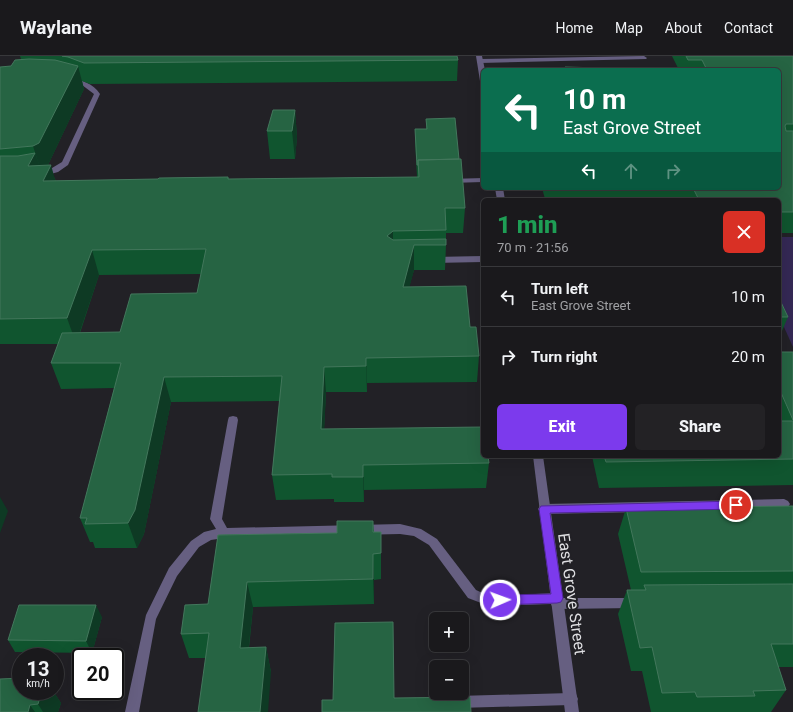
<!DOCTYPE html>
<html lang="en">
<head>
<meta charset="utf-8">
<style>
	:root { --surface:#1a191c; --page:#232225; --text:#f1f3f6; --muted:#9fa0a3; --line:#38383b; --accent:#7c3aed }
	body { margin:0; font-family:Roboto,sans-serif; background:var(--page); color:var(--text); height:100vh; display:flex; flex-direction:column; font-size:15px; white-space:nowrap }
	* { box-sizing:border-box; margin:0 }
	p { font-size:13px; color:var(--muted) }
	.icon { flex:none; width:22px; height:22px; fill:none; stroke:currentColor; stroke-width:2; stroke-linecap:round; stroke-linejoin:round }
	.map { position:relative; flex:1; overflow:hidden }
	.sheet { position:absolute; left:481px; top:142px; width:300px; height:260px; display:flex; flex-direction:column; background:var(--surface); border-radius:6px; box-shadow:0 4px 16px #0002,0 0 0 1px var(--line) }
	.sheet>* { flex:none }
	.guide { position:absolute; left:481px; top:12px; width:300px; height:122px; border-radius:6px; box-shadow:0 4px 16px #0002,0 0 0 1px var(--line); background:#0b6e4f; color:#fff; overflow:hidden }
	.fabs { position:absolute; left:429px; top:556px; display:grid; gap:8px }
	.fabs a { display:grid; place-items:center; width:40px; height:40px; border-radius:6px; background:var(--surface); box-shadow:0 4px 16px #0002,0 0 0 1px var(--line); font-size:20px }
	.speed { position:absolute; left:12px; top:592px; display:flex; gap:8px; font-size:20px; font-weight:700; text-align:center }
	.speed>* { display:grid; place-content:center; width:52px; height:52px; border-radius:50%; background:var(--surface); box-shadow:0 4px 16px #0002,0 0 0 1px var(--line); line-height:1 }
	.speed small { font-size:10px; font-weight:400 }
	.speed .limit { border:2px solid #111; border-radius:6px; background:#fff; color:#111 }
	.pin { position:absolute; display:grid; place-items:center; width:34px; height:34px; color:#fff; margin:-17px; border:2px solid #fff; border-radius:50%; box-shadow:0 1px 4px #0007 }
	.me { position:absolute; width:44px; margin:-22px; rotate:88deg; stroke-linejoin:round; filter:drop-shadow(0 0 3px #0008) }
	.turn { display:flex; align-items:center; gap:14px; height:84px; padding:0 16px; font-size:18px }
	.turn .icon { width:52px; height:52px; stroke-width:2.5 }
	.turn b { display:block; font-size:28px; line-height:34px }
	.lanes { display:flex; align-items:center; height:38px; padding:0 16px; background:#0003; justify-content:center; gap:20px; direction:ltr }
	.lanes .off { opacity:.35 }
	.round { display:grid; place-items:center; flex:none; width:42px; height:42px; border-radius:6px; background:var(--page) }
	.summary { display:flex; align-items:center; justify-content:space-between; height:68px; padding:0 16px }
	h1 { font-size:24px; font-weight:800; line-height:30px; color:#1e9e55 }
	.action { display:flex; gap:8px; margin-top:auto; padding:8px 16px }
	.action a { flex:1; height:46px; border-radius:6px; background:var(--accent); color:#fff; font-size:16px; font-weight:800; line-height:46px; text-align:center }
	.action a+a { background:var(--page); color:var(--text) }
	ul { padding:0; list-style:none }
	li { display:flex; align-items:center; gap:12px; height:60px; padding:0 16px; border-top:1px solid var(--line) }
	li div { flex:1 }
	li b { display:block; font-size:15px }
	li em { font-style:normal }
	header { display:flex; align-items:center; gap:24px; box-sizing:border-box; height:56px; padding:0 20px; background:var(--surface); border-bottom:1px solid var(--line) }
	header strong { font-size:19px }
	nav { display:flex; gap:22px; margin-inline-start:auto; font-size:14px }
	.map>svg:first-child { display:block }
</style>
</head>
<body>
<header>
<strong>Waylane</strong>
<nav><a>Home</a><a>Map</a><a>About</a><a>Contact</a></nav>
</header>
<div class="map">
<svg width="793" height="656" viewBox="0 0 793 656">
	<rect width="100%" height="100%" fill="#222126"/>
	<path fill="#342854" d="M779,181H793V291L779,260Z"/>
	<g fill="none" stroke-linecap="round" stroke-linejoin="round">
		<path fill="#665f81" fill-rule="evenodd" d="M644,0L647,2L646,3L480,7L477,5L480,3Z
			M69,22C82,24 93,27 100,38L68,109L58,116L40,121H37V117L52,112L62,106L94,38L82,29L67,25L66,24Z
			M483,200V206L433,207L429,204L433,201Z
			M233,360L237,361L238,364L222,463L227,472L400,468L421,473L437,483L476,534L489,540L557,537L561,538L563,542H635L639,543L641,547L639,551L635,552L557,553L553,552L551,548L489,550L468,542L429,489L414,480L400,478L224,482L211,484L199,491L177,520L156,563L139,656H125L146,559L169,512L191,485L204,476L216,473L210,463L228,364L229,361Z
			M784,443L788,445L790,448L788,451L784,453L544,458L540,456L538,453L540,450L544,448Z
			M571,637L576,638L578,643L576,648L571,649L457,652L452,651L450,646L452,641L457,640Z"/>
		<path fill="#665f81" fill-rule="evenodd" d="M483,122V126L450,127L446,125L450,123Z"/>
		<path fill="#665f81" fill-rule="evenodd" d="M476,0H482L485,14H483V27L480,25Z
			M495,132H503L505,144H497Z
			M533,400H543L579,656H565Z"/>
	</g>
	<path fill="#10552f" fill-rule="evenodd" d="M20,0H457L458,4L457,25L90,28L82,25L84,33L48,109L56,125L158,123L228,121L229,123L417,121L415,85V73H426V63L465,152L463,177H446V189L445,214H414L409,231L470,271L479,300L477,326L367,327V336H326L324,373L489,407L486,432L364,434V446H334V443L276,444L272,419L280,345L171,346L144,478L137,492H95L93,486H90L80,462L114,332L61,333L51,307L58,288H0V11L11,10L21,3ZM201,218L197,237L120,276L80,277L99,219Z
		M672,0H793V177H779V144H683V143L552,144V143H545L542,132H779V14H679Z
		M295,54L297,81L295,103H270L267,75Z
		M779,261H788L779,282Z
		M779,296H793V429L599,432L592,400H779Z
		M793,450V611H778L786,634L771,656H651L642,615H631L618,558L627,534H631L618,478L626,452Z
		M373,465L374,476H381V523L374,524V548L253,551L249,592L266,591L271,616L206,602H189L181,578L208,548L218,479L337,477Z
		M102,561L92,597L15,596L8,584Z
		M21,635H53L61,647L58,656H0Z"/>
	<path fill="#0e3a24" d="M78,10L84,33L47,111L41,115L33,90Z
		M295,54L297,81L295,103L292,75Z
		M35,97L43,121L28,110Z
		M51,109L58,134L43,125Z
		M393,175V200L387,180Z
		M414,189V214L403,256V231Z
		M92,194L99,219L76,287L67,262Z
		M366,302L367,327V336L366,310Z
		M324,311L326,336L323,399L321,373Z
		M164,321L171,346L144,478L137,492L128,467Z
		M363,409L364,434V446L363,421Z
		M0,441L8,455L0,477Z
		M373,498L374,524V548L373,523Z
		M247,526L253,551L246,616L240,592Z
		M96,549L102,561L92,597L86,585Z
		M266,591L271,616L268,656H260Z
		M42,635H53L61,647L58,656H43L38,648Z
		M30,649L35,656H28Z"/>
	<path fill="#266443" stroke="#43775c" d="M62,0H457L458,4L84,7L68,1Z
		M686,0H793V68H786L785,70L786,75H793V156H779V144H699L693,132H779V14H707L702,4H688Z
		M29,3L55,4L78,10L39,87L33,90L0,93V11L11,10L15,4Z
		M565,11L601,12L602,14H566Z
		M273,54H295L292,75H267Z
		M455,62L459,103L418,104V109H417L415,73H427L426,63Z
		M35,97L28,110L51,109L43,125L158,123L159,122L228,121V123L419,121L418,104L461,103L465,152H445L446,174L393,175L387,180L393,184L446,183V189H414L403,231L466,230L470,271H476L479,300L366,302V310L324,311L321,373L483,371V400H488L489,407L363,409V421H332V418L272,419L282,320L164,321L135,454L128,467L85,468L87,462H80L121,307H51L62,277L120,276L131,238L197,237L206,193L92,194L67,262L0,263V100H18Z
		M779,242L788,261H779Z
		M779,296H793V364L779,332Z
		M779,365H793V403L606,406L604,400H779Z
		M793,450V515L641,516L626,452Z
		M337,465H373V476H381V497L373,498V523L247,526L240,592L266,591L260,656H198L209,577L181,578L185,549L208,548L218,479L337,477Z
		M793,528V588H771L786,634L753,635L755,640L697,641L695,636L662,637L652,591L640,592L627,534H646L644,529Z
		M19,549H96L86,585L8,584Z
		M393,566L394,642L470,641L471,656H322V644H333L335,567Z
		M21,622V635H42L38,648L30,649L28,656H0V623Z"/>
	<path fill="#7c3aed" stroke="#51269a" d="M736,445L740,446L742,449L740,452L736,453L550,457L563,542L561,546L557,547L500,549L496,548L494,544L496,541L500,539L551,538L539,453L541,450Z"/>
	<g text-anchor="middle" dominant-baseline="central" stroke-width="4" stroke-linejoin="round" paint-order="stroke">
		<g font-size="16" fill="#dfdfe2" stroke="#222126">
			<text transform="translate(572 538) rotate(82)">East Grove Street</text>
		</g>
	</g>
</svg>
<div class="fabs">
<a>+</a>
<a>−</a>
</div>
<div class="speed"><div>13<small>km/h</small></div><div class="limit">20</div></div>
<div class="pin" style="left:736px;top:449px;background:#d93025"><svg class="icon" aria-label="arrive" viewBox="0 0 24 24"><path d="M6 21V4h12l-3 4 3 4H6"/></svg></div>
<svg class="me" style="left:500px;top:544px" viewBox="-20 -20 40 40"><circle r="17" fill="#7c3aed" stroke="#fff" stroke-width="3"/><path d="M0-11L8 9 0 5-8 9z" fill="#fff"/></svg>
<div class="guide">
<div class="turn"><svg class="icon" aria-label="left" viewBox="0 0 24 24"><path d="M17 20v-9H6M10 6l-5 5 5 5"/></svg><div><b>10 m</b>East Grove Street</div></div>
<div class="lanes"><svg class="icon" aria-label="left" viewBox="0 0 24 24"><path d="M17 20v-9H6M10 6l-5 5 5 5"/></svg><svg class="icon off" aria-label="ahead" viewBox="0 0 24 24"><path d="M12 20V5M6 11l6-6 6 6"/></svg><svg class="icon off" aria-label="right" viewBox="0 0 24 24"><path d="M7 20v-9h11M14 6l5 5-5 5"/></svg></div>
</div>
<section class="sheet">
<div class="summary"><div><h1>1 min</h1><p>70 m · 21:56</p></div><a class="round" style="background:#d93025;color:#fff"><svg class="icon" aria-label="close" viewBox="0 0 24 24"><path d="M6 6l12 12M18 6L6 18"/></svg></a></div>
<ul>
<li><svg class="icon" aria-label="left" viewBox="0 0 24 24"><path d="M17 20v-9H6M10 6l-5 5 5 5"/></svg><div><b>Turn left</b><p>East Grove Street</p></div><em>10 m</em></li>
<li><svg class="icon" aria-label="right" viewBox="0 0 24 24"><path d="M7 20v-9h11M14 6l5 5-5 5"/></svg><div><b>Turn right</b></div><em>20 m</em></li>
</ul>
<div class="action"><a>Exit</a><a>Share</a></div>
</section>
</div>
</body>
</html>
